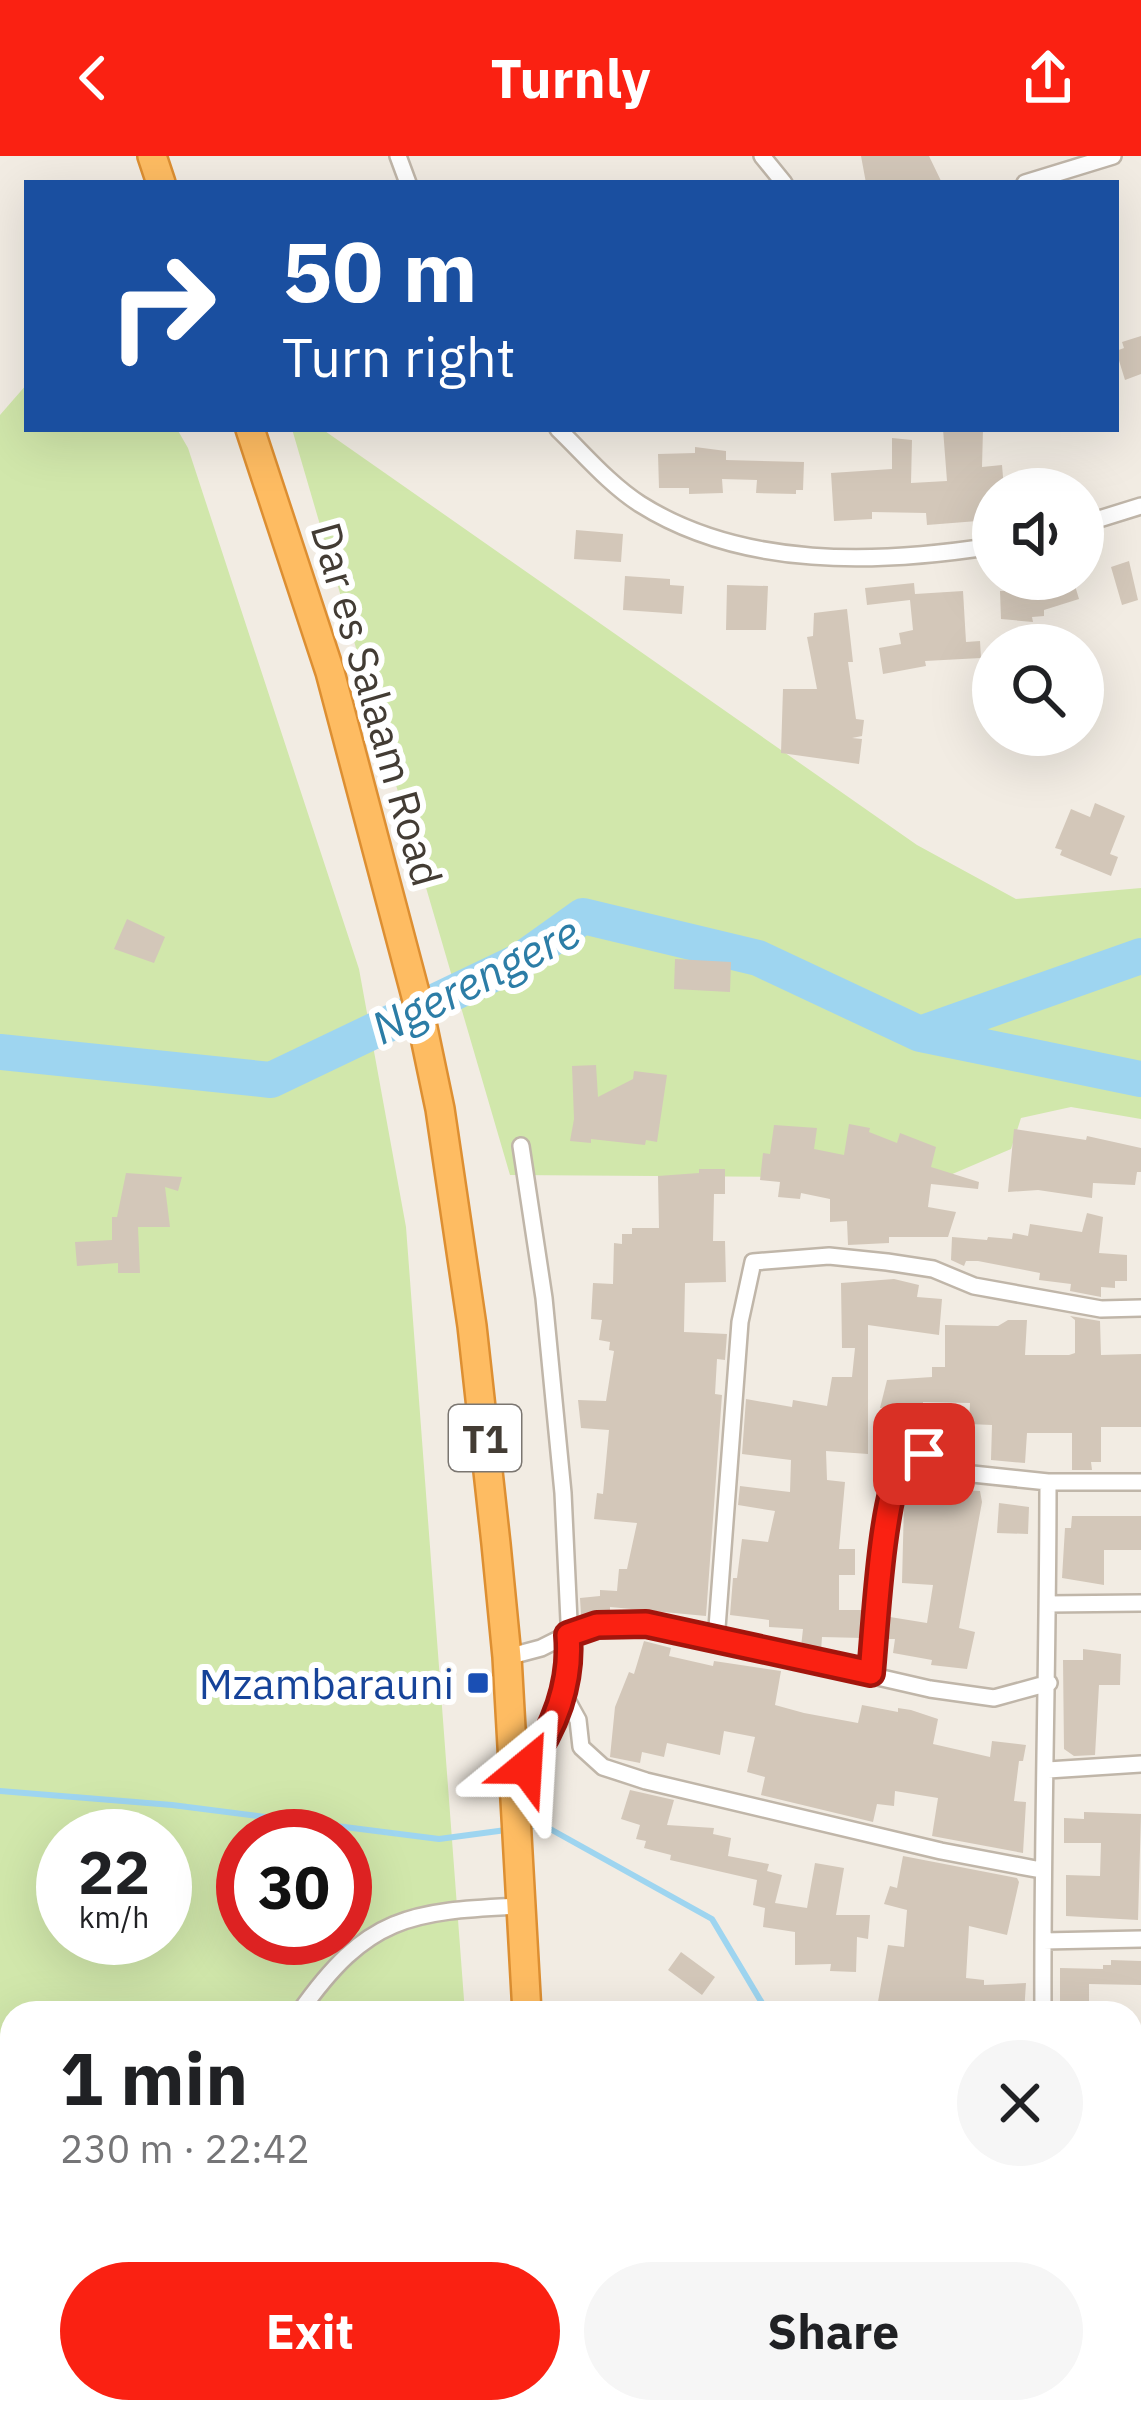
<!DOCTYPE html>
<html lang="en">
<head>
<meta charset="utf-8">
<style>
	:root { --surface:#fff; --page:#f6f6f6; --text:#202124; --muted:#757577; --accent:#fa2112 }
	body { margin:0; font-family:"IBM Plex Sans",sans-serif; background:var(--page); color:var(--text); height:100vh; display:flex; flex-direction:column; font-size:45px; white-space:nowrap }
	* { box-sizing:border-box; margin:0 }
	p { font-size:39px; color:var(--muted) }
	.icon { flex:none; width:66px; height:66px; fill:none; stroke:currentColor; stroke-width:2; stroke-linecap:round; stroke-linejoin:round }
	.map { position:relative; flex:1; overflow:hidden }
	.sheet { position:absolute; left:0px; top:1845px; width:1143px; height:423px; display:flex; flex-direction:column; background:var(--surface); border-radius:36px 36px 0 0; box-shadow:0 12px 48px #0002 }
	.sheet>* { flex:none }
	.top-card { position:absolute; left:24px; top:24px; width:1095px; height:252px; border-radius:0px; box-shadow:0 12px 48px #0002; background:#1a4fa0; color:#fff; overflow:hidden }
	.fabs { position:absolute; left:972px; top:312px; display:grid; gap:24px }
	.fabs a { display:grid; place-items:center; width:132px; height:132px; border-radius:50%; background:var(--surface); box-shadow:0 12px 48px #0002; font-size:60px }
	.speed { position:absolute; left:36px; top:1653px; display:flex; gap:24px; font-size:60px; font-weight:700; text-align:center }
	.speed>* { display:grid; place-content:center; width:156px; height:156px; border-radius:50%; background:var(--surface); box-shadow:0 12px 48px #0002; line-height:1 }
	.speed small { font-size:30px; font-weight:400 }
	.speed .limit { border:18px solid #d22; background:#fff; color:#111 }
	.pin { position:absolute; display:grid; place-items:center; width:102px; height:102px; color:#fff; margin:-51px; border-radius:24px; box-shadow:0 6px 18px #0006 }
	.me { position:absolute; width:132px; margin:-66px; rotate:27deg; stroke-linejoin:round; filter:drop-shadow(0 0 9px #0008) }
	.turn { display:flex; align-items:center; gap:42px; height:252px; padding:0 60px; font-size:54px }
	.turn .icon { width:156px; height:156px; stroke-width:2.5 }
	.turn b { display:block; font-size:84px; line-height:102px }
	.round { display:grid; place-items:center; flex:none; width:126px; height:126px; border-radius:63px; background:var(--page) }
	.head { display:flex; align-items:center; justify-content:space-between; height:204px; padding:0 60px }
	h1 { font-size:72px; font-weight:700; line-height:90px }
	.cta { display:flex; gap:24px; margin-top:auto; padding:24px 60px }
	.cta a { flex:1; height:138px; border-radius:72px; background:var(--accent); color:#fff; font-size:48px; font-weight:700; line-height:138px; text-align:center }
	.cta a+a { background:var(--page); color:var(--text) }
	header { display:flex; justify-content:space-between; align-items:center; height:156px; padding:0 60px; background:var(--accent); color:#fff; font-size:54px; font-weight:700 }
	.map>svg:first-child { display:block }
</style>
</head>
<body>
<header><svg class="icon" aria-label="back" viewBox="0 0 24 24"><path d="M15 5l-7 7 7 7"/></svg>Turnly<svg class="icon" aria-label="share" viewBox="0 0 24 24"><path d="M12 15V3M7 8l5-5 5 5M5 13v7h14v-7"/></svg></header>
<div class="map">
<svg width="1141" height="2267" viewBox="0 0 1141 2267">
	<rect width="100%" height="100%" fill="#f2ece3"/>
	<path fill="#d1e7ab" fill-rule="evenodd" d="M27,228V273H177L188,292L359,813L406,1071L465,1857H12V2256H495L496,2267H0V259ZM63,1680H165V1782H63ZM243,1680H345V1782H243Z
		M292,273H322L917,689L1016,743L1141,732V963L1071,951L1021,962L1011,993L943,1022L510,1019Z"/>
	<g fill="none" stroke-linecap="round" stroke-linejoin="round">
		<path stroke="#9ed5f0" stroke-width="6" d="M0,1635L172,1649L439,1683L506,1674
			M525,1671L543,1669L712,1763L768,1857
			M909,2256L912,2267"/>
		<path stroke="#9ed5f0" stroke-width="36" d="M921,878L1141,923
			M0,896L271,924L520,805L583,760L758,802L920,878L1141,800"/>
	</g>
	<path fill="#d3c7b9" d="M861,0H929L942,27H866Z
		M1141,180V218L1125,224L1116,195L1124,192L1122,186Z
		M943,273H983L982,311L1002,309L1004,333H993L990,364L927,369L926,357L872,356V363L834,365L831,317L892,313V282L912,284L911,327L947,325Z
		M695,291L726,295V304L804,306L803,334H796V338L756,337L757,324L722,323L723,337L689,338V332H659L658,298L695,297Z
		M576,374L623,378L621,406L574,403Z
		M1129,405L1138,444L1122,449L1111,411Z
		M625,420L670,423V429L684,430L682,458L623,454Z
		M1052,423H1073L1079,443L1044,454V460L1032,461L1033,466L1001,463L1000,435H1010L1009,428Z
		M914,427L915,438L963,435L966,486L980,485L981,502L925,505L926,510L883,518L879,492L901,488L899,477L913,474L910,444L867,449L865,432Z
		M727,429L768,430L766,474H726Z
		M847,453L853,506H848L856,563L864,564L862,580L852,582L862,583L859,608L781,597L783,533H817L807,481L813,480L814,457Z
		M1095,647L1125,660L1110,698L1118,701L1111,720L1060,699L1062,694L1055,692L1071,653L1090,661Z
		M127,763L165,781L154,807L114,793Z
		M675,803L731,806L730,836L674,833Z
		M596,909L598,941L633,923L634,915L667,919L657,986L646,984L645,989L591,983V987L570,985L574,963L572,910Z
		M849,968L870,972L869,976L897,987L900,977L936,991L931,1011L979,1026L978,1033L931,1028L928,1051L956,1056L948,1081H889V1087L848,1089L847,1065L830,1066V1043L801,1037L800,1043L778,1041L780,1026L760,1024L763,997L770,998L774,969L817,972L814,993L844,999Z
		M1014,973L1086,984L1087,980L1141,992V1016H1137L1135,1029L1093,1027L1092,1042L1038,1034L1008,1036Z
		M699,1013H725V1038H714L713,1085H725L726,1126L685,1127L684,1176L727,1178L725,1204L717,1203L715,1238L722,1239L706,1460L610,1451V1459H581L580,1442L600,1440V1434L617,1435L619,1413H627L637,1367L594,1363L597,1337L603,1338L609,1274L581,1272L578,1244L606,1245L614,1195L609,1194L610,1186L599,1184L602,1164L591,1163L593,1127L613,1128L614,1087L622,1088V1078H632V1072H659L658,1020L699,1017Z
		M126,1017L182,1021L178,1035L165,1031L170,1071H138L140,1117H118V1107L77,1110L75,1086L112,1084V1061H117Z
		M1087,1057L1103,1061L1099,1097L1127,1099V1125H1115V1132L1101,1131V1141L1070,1135L1071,1128L1039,1124L1040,1117L978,1105H966L964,1110L951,1104L952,1081L987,1084L988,1081L1012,1083L1013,1077L1028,1080L1030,1068L1082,1076Z
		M894,1123L919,1129L917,1141L942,1143L939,1179L868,1169V1298L826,1295L827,1324L845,1326L839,1393H855V1419H839V1454H866L863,1482L822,1481L821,1495L801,1491L803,1473L769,1471V1464L730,1459L733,1422H737L742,1383L768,1386L775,1355L738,1349L740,1330L790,1336L791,1304L742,1298L746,1243L792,1251L793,1244L827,1250L832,1221H852L855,1192H842L841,1127Z
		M1070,1160L1100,1165L1101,1199L1141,1198V1271H1101V1306H1091L1092,1314H1072V1277H1027L1025,1307L991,1304L992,1269L969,1268L970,1247L923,1246V1250L880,1252L887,1224L932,1221V1211H945V1169L998,1170L1008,1164H1027L1025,1199H1069L1075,1197V1164Z
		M958,1334L980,1335L982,1346L959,1472L975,1476L967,1513L931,1509L932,1504L893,1497L895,1483H887L890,1461L927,1467L933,1429L902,1427L904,1347L949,1348L950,1338H958Z
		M999,1347L1029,1351L1028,1378L997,1377Z
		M1072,1360H1141V1394H1104V1429L1062,1422L1065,1372H1071Z
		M644,1485L671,1492L669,1500L713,1510L714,1505L781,1515L775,1549L804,1557L858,1567L862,1549L898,1556V1552L911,1554L938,1563L933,1588L990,1601L992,1585L1026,1589L1023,1605H1019L1014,1645L1026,1646L1023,1697L932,1680L938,1642L895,1635L894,1650L877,1648L873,1666L761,1639L765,1621L747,1616L755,1581L724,1575L720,1599L667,1587L664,1601L642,1596L640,1607L610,1601L615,1551L629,1516L634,1518Z
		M1083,1493L1121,1498L1120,1529H1099L1095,1599L1074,1600L1064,1593L1063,1504H1083Z
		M630,1634L674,1644L667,1669L714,1672L713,1678L731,1682L728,1700L769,1708L767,1715L782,1719L775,1747L807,1752L815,1707L844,1712L836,1759H870L868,1783L857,1781L856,1816L830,1815L831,1808L795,1809V1776L763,1771L765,1752L753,1749L757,1724L670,1704L671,1699L644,1692L646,1685L636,1683L640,1669L621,1663Z
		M1084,1656L1141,1658L1138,1764L1066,1760V1719L1100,1720L1101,1687H1064V1662L1084,1663Z
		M903,1700L1017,1722L1019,1726L1007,1779L969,1770L966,1822L984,1824V1829L1026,1827L1024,1857H876L888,1789L904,1791L907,1754L884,1748L890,1730L897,1732Z
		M681,1796L715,1821L702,1839L668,1814Z
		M1111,1804L1141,1805V1829L1089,1828V1848H1060V1812L1103,1813V1809H1111Z"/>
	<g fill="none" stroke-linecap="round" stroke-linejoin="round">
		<defs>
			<path id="street" d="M398,0L408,27
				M762,0L784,27
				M1025,27L1113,0
				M558,273C584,298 609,328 640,348C743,413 878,408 993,390
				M1083,368L1141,350
				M1048,1448L1141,1447
				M716,1485L740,1166L753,1106L829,1100L887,1106L933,1113L974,1130L1101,1153L1141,1152
				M507,1501L541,1492L579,1473L646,1468L930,1533L994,1542L1049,1527
				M871,1517L891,1346L897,1320L906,1306L932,1298L963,1317L1048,1326H1141
				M563,1537L578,1564L581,1591L603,1611L646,1625L941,1695L1041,1714
				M1048,1614L1141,1608
				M516,1623C542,1592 566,1549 571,1508L563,1337L544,1142L521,990
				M1043,1785L1141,1783
				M299,1857C367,1760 409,1755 521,1750
				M1043,1857C1042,1680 1048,1503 1048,1326
				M0,1914L12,1918
				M1131,2115L1141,2116
				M0,2245L12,2235
				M1044,2267V2256"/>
			<path id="highway" d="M152,0L161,27
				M250,273L330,516L418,848L440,953L472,1170L496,1388L507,1501L527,1857
				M549,2256L550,2267"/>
		</defs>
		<use href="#street" stroke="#c0b6a9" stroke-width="20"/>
		<use href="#highway" stroke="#dd8f32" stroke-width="32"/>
		<use href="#street" stroke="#fff" stroke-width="15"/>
		<use href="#highway" stroke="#febc62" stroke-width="27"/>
	</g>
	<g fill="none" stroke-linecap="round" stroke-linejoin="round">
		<defs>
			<path id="route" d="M526,1611C555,1574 572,1526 568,1479L597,1469L646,1468L871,1517C875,1476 882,1341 901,1313C906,1304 914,1301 924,1298"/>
		</defs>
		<use href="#route" stroke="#a2150c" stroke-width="30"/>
		<use href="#route" stroke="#fa2112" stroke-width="21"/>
	</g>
	<rect fill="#1a4fb4" stroke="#fff" stroke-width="4.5" x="466" y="1515" width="24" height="24" rx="6"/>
	<g text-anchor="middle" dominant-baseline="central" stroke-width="12" stroke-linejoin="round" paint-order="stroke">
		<rect fill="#fff" stroke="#7b7671" stroke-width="3" x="449" y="1249" width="72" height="66" rx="9"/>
		<g font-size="39" font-weight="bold" fill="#433c34">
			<text x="485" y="1282">T1</text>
		</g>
		<g font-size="42" fill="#433c34" stroke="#fff">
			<text transform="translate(377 548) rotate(74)">Dar es Salaam Road</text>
		</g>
		<g font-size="42" fill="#164399" stroke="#fff" text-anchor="end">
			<text x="454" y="1527">Mzambarauni</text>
		</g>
		<g font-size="45" font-style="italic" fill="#2c7da6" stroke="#fff">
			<text transform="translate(475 823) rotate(-27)">Ngerengere</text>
		</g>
	</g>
</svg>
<div class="fabs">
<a><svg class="icon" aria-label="sound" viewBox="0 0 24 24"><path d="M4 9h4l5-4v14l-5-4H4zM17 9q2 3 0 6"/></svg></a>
<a><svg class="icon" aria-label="search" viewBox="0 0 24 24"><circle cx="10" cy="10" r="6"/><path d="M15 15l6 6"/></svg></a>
</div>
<div class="speed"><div>22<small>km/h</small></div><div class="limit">30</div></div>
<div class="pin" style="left:924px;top:1298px;background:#d93025"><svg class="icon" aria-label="arrive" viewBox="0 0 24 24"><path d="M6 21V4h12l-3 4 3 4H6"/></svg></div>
<svg class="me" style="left:526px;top:1611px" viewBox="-20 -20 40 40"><path d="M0-17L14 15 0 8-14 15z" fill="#fa2112" stroke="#fff" stroke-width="4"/></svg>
<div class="top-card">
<div class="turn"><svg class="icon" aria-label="right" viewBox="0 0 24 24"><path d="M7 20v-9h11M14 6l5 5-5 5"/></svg><div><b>50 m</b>Turn right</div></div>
</div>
<section class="sheet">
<div class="head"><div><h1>1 min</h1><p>230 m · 22:42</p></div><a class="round"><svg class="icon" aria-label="close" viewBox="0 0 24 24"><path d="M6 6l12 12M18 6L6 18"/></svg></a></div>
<div class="cta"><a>Exit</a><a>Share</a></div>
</section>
</div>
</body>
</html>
